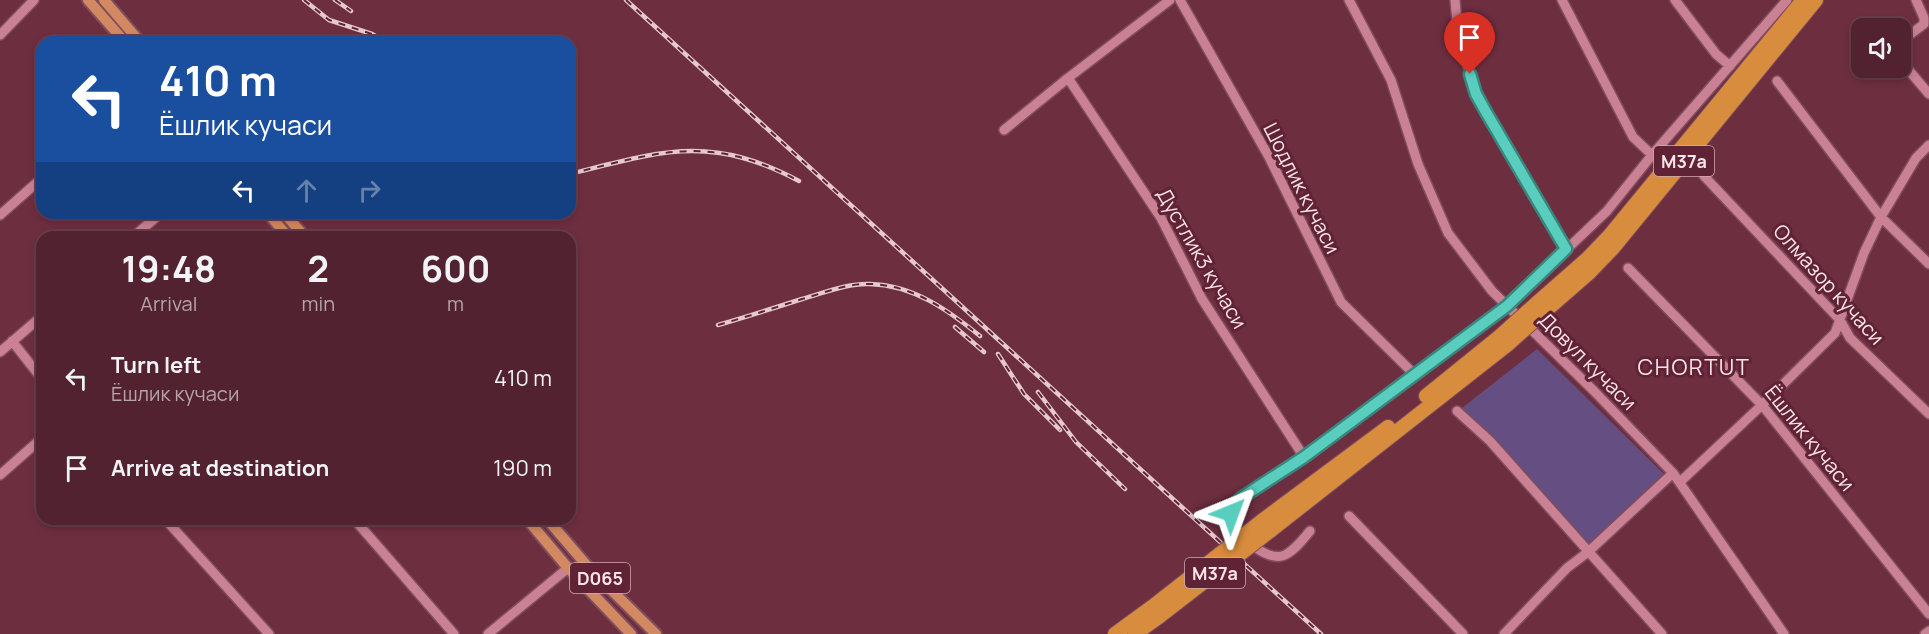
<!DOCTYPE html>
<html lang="en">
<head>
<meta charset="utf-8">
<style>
	:root { --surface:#522230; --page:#582a38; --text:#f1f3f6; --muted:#b5a4ab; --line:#683f4c }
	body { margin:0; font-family:Manrope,sans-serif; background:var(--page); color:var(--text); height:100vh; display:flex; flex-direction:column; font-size:22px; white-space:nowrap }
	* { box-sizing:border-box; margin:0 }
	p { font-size:20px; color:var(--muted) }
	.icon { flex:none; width:33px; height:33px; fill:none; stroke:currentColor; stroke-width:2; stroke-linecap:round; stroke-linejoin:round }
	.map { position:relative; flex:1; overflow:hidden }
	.side { position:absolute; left:36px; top:231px; width:540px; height:294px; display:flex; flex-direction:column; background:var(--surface); border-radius:18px; box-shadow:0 3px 9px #0003,0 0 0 2px var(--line) }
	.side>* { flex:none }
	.hud { position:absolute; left:36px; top:36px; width:540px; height:183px; border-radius:18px; box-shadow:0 3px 9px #0003,0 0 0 2px var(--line); background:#1a4fa0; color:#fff; overflow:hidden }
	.controls { position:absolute; left:1851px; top:18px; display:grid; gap:12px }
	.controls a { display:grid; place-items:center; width:60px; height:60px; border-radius:12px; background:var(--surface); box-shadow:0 3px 9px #0003,0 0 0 2px var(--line); font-size:30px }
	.pin { position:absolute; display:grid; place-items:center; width:51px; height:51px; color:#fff; margin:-62px -26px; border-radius:50% 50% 50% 0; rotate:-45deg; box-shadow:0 0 6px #0007 }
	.pin .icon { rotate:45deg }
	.me { position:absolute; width:66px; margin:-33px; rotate:44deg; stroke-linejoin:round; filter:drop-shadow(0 0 4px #0008) }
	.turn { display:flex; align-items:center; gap:21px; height:126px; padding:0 24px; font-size:27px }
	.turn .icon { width:78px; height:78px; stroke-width:2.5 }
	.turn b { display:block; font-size:42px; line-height:51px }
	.lanes { display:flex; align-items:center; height:57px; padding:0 24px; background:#0003; justify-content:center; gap:30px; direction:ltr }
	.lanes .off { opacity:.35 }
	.eta { display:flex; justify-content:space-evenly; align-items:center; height:102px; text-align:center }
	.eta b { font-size:36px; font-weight:700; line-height:42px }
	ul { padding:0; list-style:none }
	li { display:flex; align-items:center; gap:18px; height:90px; padding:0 24px }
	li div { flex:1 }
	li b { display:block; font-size:22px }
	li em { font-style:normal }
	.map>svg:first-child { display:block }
</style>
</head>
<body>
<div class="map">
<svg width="1929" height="634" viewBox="0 0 1929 634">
	<rect width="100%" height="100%" fill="#6d2e40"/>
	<path fill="#654e81" d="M1537,349L1665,475L1589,546L1462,408Z"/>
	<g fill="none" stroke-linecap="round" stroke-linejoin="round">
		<defs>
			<path id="minor" d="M1180,0L1269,157L1341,302L1415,375
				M1349,0L1391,80L1418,164L1448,233L1492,291L1594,391L1673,473L1784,634
				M1455,0L1458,33L1476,94L1514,163L1566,249
				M1562,0L1633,137L1652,155
				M1675,0L1716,54L1730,66
				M0,35L34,0
				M1900,42L1924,24V18L1916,0
				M1900,60L1929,94
				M1068,78L1161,218L1202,299L1304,457
				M1777,81L1881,217L1929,264
				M1004,130L1068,78L1170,0
				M1704,176L1840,320L1850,338L1929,414
				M0,215L42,178
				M133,237L161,213
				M1628,268L1762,405L1929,614
				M12,341L42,379
				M0,352L42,316
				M1457,411L1490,441L1662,634
				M0,475L42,438
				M1680,482L1762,405L1835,333L1864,253L1881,217L1916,158L1929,145
				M1349,516L1463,634
				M165,519L269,634
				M354,519L454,634
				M1310,531C1303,539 1293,553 1282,556C1266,560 1241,538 1233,525C1229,519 1231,513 1232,507L1241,498L1304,457L1507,306L1607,211L1652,155L1787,0
				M488,634L568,568
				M1504,634L1567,568L1588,552L1673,473
				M1925,634L1929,631"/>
			<path id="major" d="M88,0L125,42
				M104,0L140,42
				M268,213L288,237
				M284,213L305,237
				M527,519L568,568L631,634
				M547,519L589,568L656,634"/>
			<path id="highway" d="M1538,302L1587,259L1610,235L1803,0
				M1543,313L1589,273L1613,248L1816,0
				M1426,396L1499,337
				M1263,520L1388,427
				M1270,531L1507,345
				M1115,634L1152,607
				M1135,634L1160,616"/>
		</defs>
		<use href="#minor" stroke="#7f4d5d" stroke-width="12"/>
		<use href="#major" stroke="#7f4d5d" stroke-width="14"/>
		<use href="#highway" stroke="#7f4d5d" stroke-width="16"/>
		<use href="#minor" stroke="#c98193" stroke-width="9"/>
		<use href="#major" stroke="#d28860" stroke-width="10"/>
		<use href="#highway" stroke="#d88c3e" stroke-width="14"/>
		<defs>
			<path id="rail" d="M304,0L329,20L372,34L386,42
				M335,0L351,11
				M626,0L1321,634
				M570,174C662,151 710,134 799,181
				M718,325C746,317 774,308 802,299C824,293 847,283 870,284C913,285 948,310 980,336
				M955,327L984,352
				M998,354L1024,394L1060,430
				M1038,392L1076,442L1125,489"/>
		</defs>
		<use href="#rail" stroke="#e6c8cf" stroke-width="4.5"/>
		<use href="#rail" stroke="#602336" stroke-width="2" stroke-dasharray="7" stroke-linecap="butt"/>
		<defs>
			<path id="highway-bridge" d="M1499,337L1538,302
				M1507,345L1543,313
				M1152,607L1263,520
				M1160,616L1270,531"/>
		</defs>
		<use href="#highway-bridge" stroke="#7f4d5d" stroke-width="16" stroke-linecap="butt"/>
		<use href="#highway-bridge" stroke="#d88c3e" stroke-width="14"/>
	</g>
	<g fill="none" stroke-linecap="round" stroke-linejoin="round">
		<defs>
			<path id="route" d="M1231,513L1232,507L1241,498L1304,457L1507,306L1566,249L1486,112L1476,94L1470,74"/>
		</defs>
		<use href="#route" stroke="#3a867c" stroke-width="15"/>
		<use href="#route" stroke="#59cebf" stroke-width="10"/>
	</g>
	<g text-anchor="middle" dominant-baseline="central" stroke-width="6" stroke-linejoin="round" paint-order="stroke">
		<g fill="#602336" stroke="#cdaab3" stroke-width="1.5">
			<rect x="1654" y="146" width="60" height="30" rx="4.5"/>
			<rect x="1185" y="558" width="60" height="30" rx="4.5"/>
			<rect x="570" y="563" width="60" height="30" rx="4.5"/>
		</g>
		<g font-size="18" font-weight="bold" fill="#fce4e9">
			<text x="1684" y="161">M37a</text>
			<text x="1215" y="573">M37a</text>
			<text x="600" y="578">D065</text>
		</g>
		<g font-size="20" fill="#fce4e9" stroke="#602336">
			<text transform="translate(1302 188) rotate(63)">Шодлик кучаси</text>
			<text transform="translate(1202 258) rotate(60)">Дустлик3 кучаси</text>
			<text transform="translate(1829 284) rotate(48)">Олмазор кучаси</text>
			<text transform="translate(1588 361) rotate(45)">Довул кучаси</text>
			<text transform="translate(1810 438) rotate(51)">Ёшлик кучаси</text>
		</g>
		<g font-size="22" letter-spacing="1.5" fill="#fce4e9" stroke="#602336">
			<text x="1694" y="367">CHORTUT</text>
		</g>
	</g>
</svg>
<div class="controls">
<a><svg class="icon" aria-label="sound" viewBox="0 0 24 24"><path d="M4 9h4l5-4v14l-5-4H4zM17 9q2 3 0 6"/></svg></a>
</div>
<div class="pin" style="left:1470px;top:74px;background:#d93025"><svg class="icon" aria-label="arrive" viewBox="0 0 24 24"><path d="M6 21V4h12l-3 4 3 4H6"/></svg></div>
<svg class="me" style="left:1231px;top:513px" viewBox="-20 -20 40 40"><path d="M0-17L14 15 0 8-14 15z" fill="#59cebf" stroke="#fff" stroke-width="4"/></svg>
<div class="hud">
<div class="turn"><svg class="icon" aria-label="left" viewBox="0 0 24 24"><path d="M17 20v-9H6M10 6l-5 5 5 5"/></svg><div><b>410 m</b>Ёшлик кучаси</div></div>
<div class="lanes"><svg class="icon" aria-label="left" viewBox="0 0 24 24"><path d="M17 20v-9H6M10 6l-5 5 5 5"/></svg><svg class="icon off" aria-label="ahead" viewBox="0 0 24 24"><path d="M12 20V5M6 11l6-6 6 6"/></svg><svg class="icon off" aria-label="right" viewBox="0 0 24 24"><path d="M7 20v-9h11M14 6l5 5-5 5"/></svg></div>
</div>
<section class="side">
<div class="eta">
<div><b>19:48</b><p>Arrival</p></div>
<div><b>2</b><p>min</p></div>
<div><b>600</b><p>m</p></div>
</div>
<ul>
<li><svg class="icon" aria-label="left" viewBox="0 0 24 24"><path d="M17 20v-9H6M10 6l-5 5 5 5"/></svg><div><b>Turn left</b><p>Ёшлик кучаси</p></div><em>410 m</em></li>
<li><svg class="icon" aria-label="arrive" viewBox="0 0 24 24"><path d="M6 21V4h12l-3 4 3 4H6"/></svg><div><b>Arrive at destination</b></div><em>190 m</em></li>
</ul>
</section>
</div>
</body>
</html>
